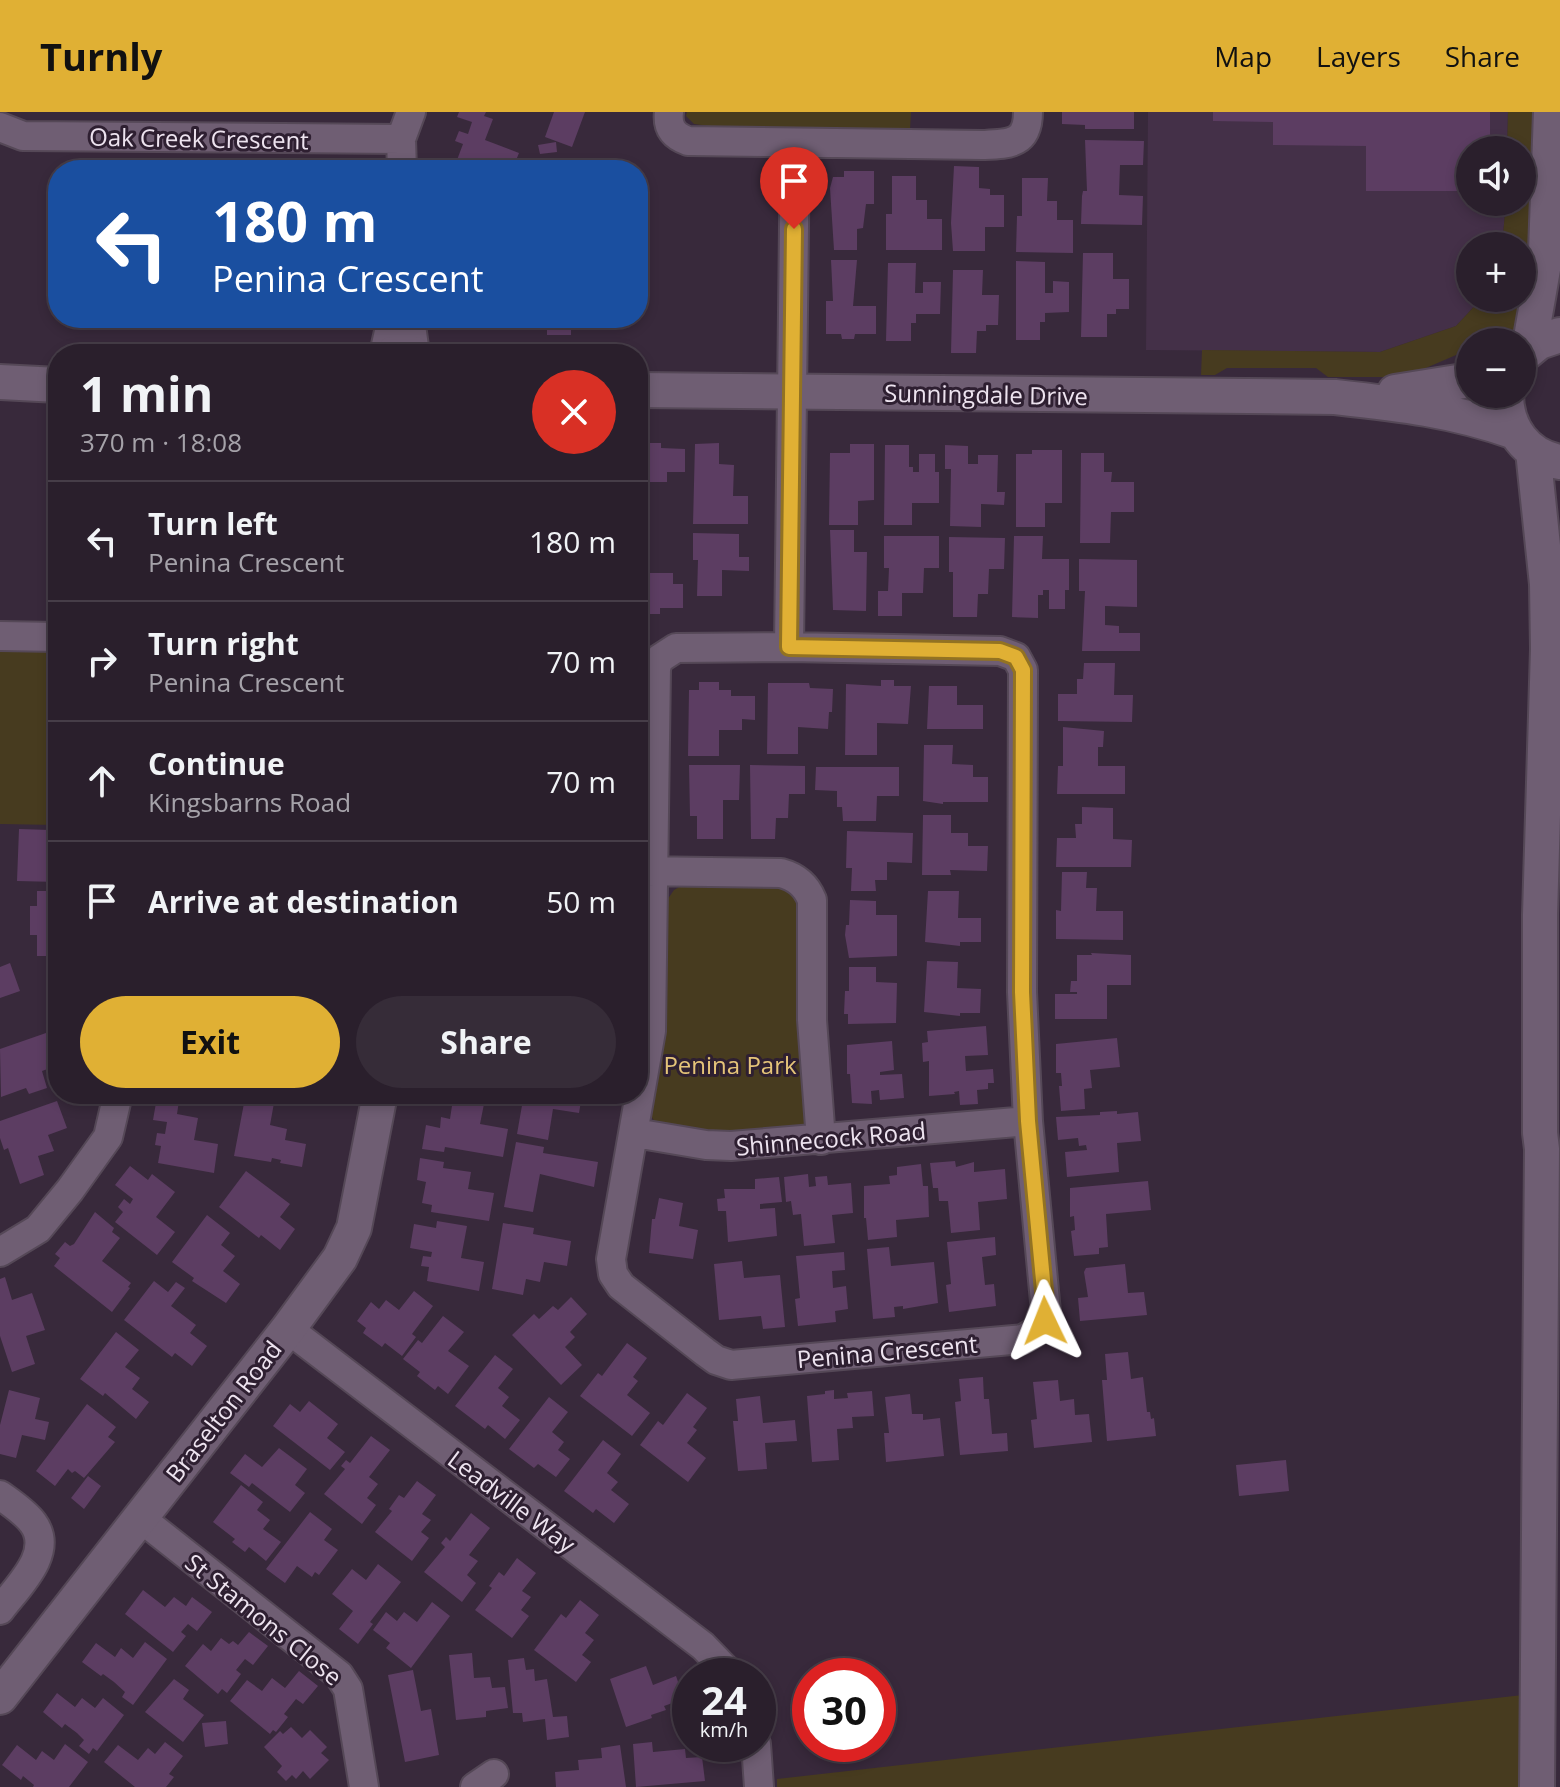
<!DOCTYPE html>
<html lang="en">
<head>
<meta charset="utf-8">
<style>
	:root { --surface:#2a1f2c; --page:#362c38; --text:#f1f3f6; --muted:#a5a2a9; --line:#463d48; --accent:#e0b034 }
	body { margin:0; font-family:"Open Sans",sans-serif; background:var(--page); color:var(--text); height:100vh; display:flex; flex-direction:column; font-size:30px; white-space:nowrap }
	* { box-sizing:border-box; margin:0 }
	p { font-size:26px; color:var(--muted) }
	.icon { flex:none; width:44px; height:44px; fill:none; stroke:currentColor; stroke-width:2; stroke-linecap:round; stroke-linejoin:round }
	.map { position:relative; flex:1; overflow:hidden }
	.drawer { position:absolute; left:48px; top:232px; width:600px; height:760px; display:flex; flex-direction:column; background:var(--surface); border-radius:32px; box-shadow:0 4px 12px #0003,0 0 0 2px var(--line) }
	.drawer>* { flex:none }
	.guide { position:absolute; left:48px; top:48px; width:600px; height:168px; border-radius:32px; box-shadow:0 4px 12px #0003,0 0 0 2px var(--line); background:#1a4fa0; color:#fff; overflow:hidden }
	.fabs { position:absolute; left:1456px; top:24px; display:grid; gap:16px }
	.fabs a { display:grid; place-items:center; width:80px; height:80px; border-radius:50%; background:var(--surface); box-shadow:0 4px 12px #0003,0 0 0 2px var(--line); font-size:40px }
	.speed { position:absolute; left:672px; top:1546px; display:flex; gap:16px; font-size:40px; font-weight:700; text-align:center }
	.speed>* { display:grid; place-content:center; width:104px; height:104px; border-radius:50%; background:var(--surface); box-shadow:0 4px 12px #0003,0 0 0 2px var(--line); line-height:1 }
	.speed small { font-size:20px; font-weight:400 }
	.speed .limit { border:12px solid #d22; background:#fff; color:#111 }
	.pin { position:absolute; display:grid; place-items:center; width:68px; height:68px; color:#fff; margin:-82px -34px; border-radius:50% 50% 50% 0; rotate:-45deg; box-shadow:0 0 8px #0007 }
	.pin .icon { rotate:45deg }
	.me { position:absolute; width:88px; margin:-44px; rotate:358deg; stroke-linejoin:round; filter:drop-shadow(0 0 6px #0008) }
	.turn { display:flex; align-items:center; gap:28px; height:168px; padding:0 32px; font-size:36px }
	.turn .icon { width:104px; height:104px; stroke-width:2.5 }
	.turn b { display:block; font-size:56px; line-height:68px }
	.round { display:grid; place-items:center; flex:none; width:84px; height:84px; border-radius:42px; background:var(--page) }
	.headline { display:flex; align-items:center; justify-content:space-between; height:136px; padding:0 32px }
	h1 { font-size:48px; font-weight:700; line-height:60px }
	.primary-button { display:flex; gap:16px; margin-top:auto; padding:16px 32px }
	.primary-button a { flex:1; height:92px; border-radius:48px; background:var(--accent); color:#111; font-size:32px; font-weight:700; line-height:92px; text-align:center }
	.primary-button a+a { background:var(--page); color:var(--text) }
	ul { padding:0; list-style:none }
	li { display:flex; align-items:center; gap:24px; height:120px; padding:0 32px; border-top:2px solid var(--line) }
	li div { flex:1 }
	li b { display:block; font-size:30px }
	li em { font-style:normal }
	header { display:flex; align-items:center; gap:48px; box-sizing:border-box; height:112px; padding:0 40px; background:var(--accent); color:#111 }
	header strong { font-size:38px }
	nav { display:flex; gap:44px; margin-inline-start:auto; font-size:28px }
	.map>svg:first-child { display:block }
</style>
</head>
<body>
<header>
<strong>Turnly</strong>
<nav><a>Map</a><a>Layers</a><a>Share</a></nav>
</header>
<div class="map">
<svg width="1560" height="1675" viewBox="0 0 1560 1675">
	<rect width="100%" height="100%" fill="#38293b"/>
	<path fill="#443048" d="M1148,0H1508L1507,38H1470V90H1506L1502,134H1470V186H1482L1456,214L1380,240L1146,238Z"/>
	<path fill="#473b1f" d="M687,0H911L910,18H739L694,12L686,4Z
		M1508,0H1537L1535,98L1522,174V134H1502L1506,90H1522V38H1507Z
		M1482,186H1520L1514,219L1488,230H1470V237L1405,265H1328L1316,256H1227L1215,263H1201L1202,238L1380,240L1456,214Z
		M0,534H58V713L0,712Z
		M777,771L799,786L807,1009L803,1014L723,1026L656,1012L648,999L665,791L674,778L683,773Z
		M1523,1583V1675H777V1667Z"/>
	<path fill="#5c3d62" d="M459,0H486L484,4L493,7L485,28L519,41L512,58H484L457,48L463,32L455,29L459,19L468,22L472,10L457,5Z
		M554,0H585L572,35L545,25Z
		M1062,0H1134V17H1085V13L1062,12Z
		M1213,0H1490V35H1469L1470,79H1366V34L1273,33V10L1213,9Z
		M1085,28L1144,29L1143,53H1120L1119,83L1143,84L1142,113L1081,112L1082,84L1083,79H1087Z
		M556,30L557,40L540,42L538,33Z
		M954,54L979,55V76L990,77V83H1004V115H985V139H953L951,111Z
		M844,59H874V92H866L863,116L857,117V138H834L830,76L833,65H844Z
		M892,64H916V88H927V107H942V138H886V102H892Z
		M1022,66H1048L1047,89H1057V108H1073V141L1016,140L1017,104H1022Z
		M1083,141H1113V167H1129V197H1116V202H1107V225H1081Z
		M831,148H857L853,194H876V222H855L854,227H842L841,222H826V189H833Z
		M1016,149L1045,150V181H1053V169L1069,170V200L1045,201V210H1040V228H1016Z
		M888,151H916L915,181H923V170H941L940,202H916V211H911V229H886Z
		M953,158H983L982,183H999L998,213H986V219H977L976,241H951Z
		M457,206H512V216H457Z
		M547,206H571V223H547Z
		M638,331H661V336L685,337V360H667V370H650L649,402L638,401Z
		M719,331V352L734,353L733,384H748V412H693L695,332Z
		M850,332H874V388L858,389V413H829L830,341H850Z
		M885,333H909V355H913V360H919V342H935V360H939V391H912V413H884Z
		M945,333L968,334V352H978V343H998L997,380H1005L1004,393L981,392V415L950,414L951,357H945Z
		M1032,338H1062V391H1045V415H1016V342H1032Z
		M1081,341H1104V360H1112L1111,370H1134V400H1111L1110,431H1080Z
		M830,418H854V440H867L866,499L833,498Z
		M693,421L739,422V445H749V459L722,458V484H697L698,448H693Z
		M884,424H939V456H924L923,481H902V504H878V479H888L889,456H884Z
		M1014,424H1043L1042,447H1069V478H1065V497H1049V478H1043V483H1038V506L1012,505Z
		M949,425L1005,426L1004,457H989L988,482H978L977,505H953V460H949Z
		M638,432H648L647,461H673V472H683V496H660V502H638Z
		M1079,447L1137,448V495L1105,494V513L1119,514V521H1140V539H1082L1085,479H1079Z
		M1084,551H1115L1114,583H1133L1132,610L1058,609V582H1077V567H1083Z
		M881,568H894V574H911L908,612L877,611V643H845L846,572L881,574Z
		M699,570H719V578H731V584H755V608L742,607V618H719V644H688L689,578H699Z
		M768,571H809L810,576L833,577L832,600H829L828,617L798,615V642H767Z
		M929,574H957V593H983V617H927Z
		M1063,615L1104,619L1103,635H1098V654H1125V682H1057L1058,654H1063Z
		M924,633H953L952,652L973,653V665H988V690H943V692L923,689Z
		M689,653H740L739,688H723V727H697V704H690Z
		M750,653L805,654V682H789L788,706H776L775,727H751Z
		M816,655H899V684H877L876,709H843L842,695H837V679L815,678Z
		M1082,695L1113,696V727L1132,728L1131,755H1056L1057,726H1076L1075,712H1082Z
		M923,703H951V721H968V734H988L987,759L950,758L951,763H922Z
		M19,717L50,718L49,744H58V770L17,769Z
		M847,719L913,721L912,751L887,750V768H875L876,779H851L852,756H846Z
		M1062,760H1087L1086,776H1097L1096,799H1123V828L1056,827V798L1061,799Z
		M37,779H58V844H37V823H30V794H37Z
		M928,779H959L958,806H981V830H960V834L925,830Z
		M850,788L876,789V803H897V844L849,846L845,823L846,813H849Z
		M1091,841L1131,843V873H1107V907H1055V882H1077V880H1070L1071,869H1077V843H1092Z
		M927,849L958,850L957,876L981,877L980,901H960V904L924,900Z
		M10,851L20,879L0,886V855Z
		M849,855H876V870L897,871L896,911L848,912V902H844L845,879H849Z
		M58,867V903L46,871Z
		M986,914L988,943L965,944L966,959L993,957L994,971H988V977L977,978L978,992L960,993L959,979L954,980L955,982L929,984V949L923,950L922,931L928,930L927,919Z
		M46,921L55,949L52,950L53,955L42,959L47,976L29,982L26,976L1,985L0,937Z
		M1117,926L1120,955L1090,958L1092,976L1084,977L1085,997L1061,999L1059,974H1062L1061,961H1056V932Z
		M892,929L894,958L880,960V963L902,962L904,986L880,988L879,978L871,979L872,992L852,991L850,962H847V933Z
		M175,982H227L225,992Z
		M524,982H597L595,991L581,989L579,1001L553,997L548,1028L517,1022Z
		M157,985L179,989L177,1002L198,1006L194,1028L218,1032L214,1061L158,1051L161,1034L155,1033L157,1021L165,1022L167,1010L153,1008Z
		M245,986L274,991L270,1013L287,1017L285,1028L306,1032L302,1055L280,1051L281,1048L272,1046L271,1050L234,1044Z
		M453,987L484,992L480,1012L508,1017L503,1045L445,1035L444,1040L422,1037L426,1013L440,1016L441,1005L450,1007Z
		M57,989L67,1016L48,1023L54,1039L38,1044L44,1063L20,1072L8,1036L4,1038L0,1026V1009Z
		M1117,999V1002L1138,1000L1141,1029L1117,1031L1119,1060L1067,1065L1065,1040L1087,1038L1086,1033L1079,1034L1078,1026L1058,1028L1056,1005L1100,1003V1000Z
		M516,1030L544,1035L543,1041L598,1050L594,1075L540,1062L533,1100L504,1095Z
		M420,1046L444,1050L443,1056L471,1060L468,1077L494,1081L489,1109L431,1100L432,1093L422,1091L426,1070L417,1068Z
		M955,1049L956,1055L974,1050V1060L1005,1057L1007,1087L978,1090L980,1118L951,1121L948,1089H939L938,1076H933L930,1051Z
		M921,1052L923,1074H928L929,1105L896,1108L897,1125L868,1128L866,1106H864V1074L890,1072L889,1064L897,1063V1055Z
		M130,1054L148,1068L152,1062L175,1080L156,1105L175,1120L157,1143L115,1110L123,1100L118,1095L124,1087L130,1092L133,1087L115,1073Z
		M246,1059L290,1092L280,1105L295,1117L280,1138L261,1123L259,1126L219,1095Z
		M808,1062L809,1075L816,1074L815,1065L827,1064L828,1073L851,1071L853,1101L832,1103L835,1131L804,1134L801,1102L793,1103L791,1089L786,1090L784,1065Z
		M779,1065L782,1090L760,1092V1097L775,1096L777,1124L728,1130L726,1099H718L717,1087L725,1086L724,1077H755V1067Z
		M1148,1069L1151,1098L1106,1102L1108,1135L1099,1136V1142L1074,1144L1071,1119L1075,1118L1074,1104L1070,1105V1076Z
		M659,1086L683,1091L679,1114L698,1118L693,1147L649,1141L652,1107H655Z
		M95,1100L114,1116L112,1120L120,1126L102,1149L131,1171L128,1175L130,1176L112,1200L54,1154L60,1146L55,1142L65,1130L70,1134L74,1132Z
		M207,1103L230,1121L221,1133L235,1144L223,1159L240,1172L226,1191L192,1169L194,1166L172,1150Z
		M437,1109L467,1114L461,1146L484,1150L479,1179L427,1169L429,1155L421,1154L423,1144L431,1145L432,1140L410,1136L414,1112L436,1116Z
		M503,1111L534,1116L533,1122L571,1129L567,1154L544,1150L540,1170L526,1167L523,1183L492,1177Z
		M995,1125L996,1143L982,1145L985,1173L994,1172L996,1194L949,1200L946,1173L951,1172L947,1130Z
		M889,1135L891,1154L934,1150L938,1191L903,1197V1194L894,1195L895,1205L873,1207L867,1137Z
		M844,1140L845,1158L832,1159L833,1176L846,1174L848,1197L835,1199L836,1210L798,1214L795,1187L800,1186L796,1144Z
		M742,1149L744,1166L780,1163L785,1215L763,1217L761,1204L719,1208L714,1152Z
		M1125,1152L1128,1181L1144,1180L1147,1203L1080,1209L1078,1186L1088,1185L1084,1160L1086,1156Z
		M5,1165L12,1188L32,1181L45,1218L26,1224L35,1252L12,1260L0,1224V1167Z
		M154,1169L168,1180L176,1170L185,1176L171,1194L196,1213L190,1221L207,1234L192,1254L175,1241L172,1245L124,1208Z
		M414,1179L433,1194L412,1222L416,1225L402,1244L385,1231L382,1235L363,1221L366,1216L357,1209L371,1190L379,1197L386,1188L399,1198Z
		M571,1185L587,1202L570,1220L575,1225L565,1235L582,1253L561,1273L512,1223L534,1202L539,1207L553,1194L558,1198Z
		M443,1204L464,1220L448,1239L469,1254L448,1282L438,1274L435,1278L417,1264L420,1260L403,1247L418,1228L422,1231Z
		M116,1220L139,1238L125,1255L140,1266L132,1277L149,1290L136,1307L105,1281L103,1284L80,1267Z
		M627,1231L647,1246L633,1265L638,1269L627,1283L650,1301L632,1324L580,1284L598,1261L602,1264Z
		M1128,1240L1131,1267L1143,1265L1147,1300H1150L1151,1307L1154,1306L1156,1324L1107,1329L1102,1268H1107L1105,1242Z
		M495,1243L513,1257L498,1276L509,1285L502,1294L520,1308L505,1327L488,1313L485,1317L455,1294Z
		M983,1265L984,1287H989L992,1322L1007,1321L1008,1339L960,1343L955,1290L961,1289L959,1267Z
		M1058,1268L1060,1289L1074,1287L1075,1303L1089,1302L1092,1330L1034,1336L1031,1308L1037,1307L1033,1270Z
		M9,1278L40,1286L35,1307L49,1310L45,1328L22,1323L16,1346L0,1342V1313Z
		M834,1278V1287L848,1286L847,1281L872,1279L874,1304L852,1305L853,1316L837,1317L839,1348L812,1350L807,1284L825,1282V1279Z
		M687,1281L707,1296L693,1315L697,1318L687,1331L706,1346L688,1370L640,1333L658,1309L663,1313Z
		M910,1282L912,1302H923V1308L940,1306L944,1344L886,1350L884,1321H889L885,1285Z
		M760,1284L763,1311L795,1308L797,1329L765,1331L767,1357L738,1359L733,1309H738L736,1287Z
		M549,1285L568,1300L552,1320L564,1330L558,1338L570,1347L556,1365L538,1352L534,1356L509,1337Z
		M309,1289L338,1312L327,1326L345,1340L330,1358L273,1314L290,1292L300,1300Z
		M87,1292L116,1315L108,1325L115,1330L84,1366L75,1359L72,1361L68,1357L55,1374L36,1359Z
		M371,1324L390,1338L369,1365L378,1372L367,1386L376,1393L362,1412L324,1382L345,1357L341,1354L346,1348L350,1351Z
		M603,1328L621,1342L607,1361L618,1370L611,1378L629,1392L614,1411L596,1397L593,1401L564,1379Z
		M279,1336L307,1357L295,1373L305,1381L290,1400L252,1371L249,1375L230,1361L245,1342L262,1355Z
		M1286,1348L1289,1379L1239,1384L1236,1353Z
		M88,1364L101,1374L84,1397L71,1386Z
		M417,1369L436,1383L422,1402L431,1408L421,1420L429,1426L412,1449L375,1420L392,1399L389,1397L399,1383L404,1386Z
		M241,1373L263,1390L257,1398L270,1408L263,1417L281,1430L266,1449L249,1435L245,1440L232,1430L235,1427L213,1410Z
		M310,1400L332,1417L324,1428L338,1438L319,1463L315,1460L312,1465L297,1454L285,1471L266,1457Z
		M471,1401L490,1416L469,1443L478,1449L467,1463L476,1471L462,1490L424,1460L445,1435L441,1431L446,1425L450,1429Z
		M517,1446L536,1461L522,1479L531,1485L521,1498L529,1504L512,1526L475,1498L492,1476L489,1474L499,1460L504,1464Z
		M378,1452L401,1470L370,1510L373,1512L358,1532L339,1517L353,1499L332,1482L352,1457L366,1468Z
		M143,1478L165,1495L174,1485L186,1494L192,1485L212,1500L197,1519L188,1512L181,1520L186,1524L173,1540L125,1502Z
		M580,1488L599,1503L585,1521L594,1528L582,1543L591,1550L576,1570L534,1538L561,1502L566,1506Z
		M432,1490L450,1504L411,1556L386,1536L390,1531L373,1518L386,1500L397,1509L404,1500L417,1510Z
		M249,1520L268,1534L253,1553L245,1547L236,1558L241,1562L227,1581L222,1577L218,1582L185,1554L203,1532L211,1539L221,1526L229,1532L233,1529L238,1533Z
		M145,1530L167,1547L133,1593L122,1585L125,1580L114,1570L103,1562L101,1564L82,1550L96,1531L115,1545L121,1536L133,1546Z
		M472,1541L474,1566L490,1565L492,1576L505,1575L508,1596L486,1599V1605L456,1608L449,1543Z
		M524,1546L526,1558L534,1557L535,1569L547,1567L553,1605L567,1604L569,1625L547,1628L545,1607L523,1610L522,1601H513L508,1548Z
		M646,1554L653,1573L676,1564L684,1587L664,1594L666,1598L651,1603L652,1606L626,1615L610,1567Z
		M413,1558L421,1599L431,1597L439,1643L405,1650L388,1563Z
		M299,1559L318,1574L303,1592L296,1587L284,1602L288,1605L276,1620L273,1618L270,1622L230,1589L247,1568L262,1579L272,1566L285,1576Z
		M174,1567L189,1578L183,1587L204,1603L183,1630L145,1600Z
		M57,1581L75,1595L82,1586L95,1596L103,1586L124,1603L97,1639L93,1636L89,1642L79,1634L84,1628L77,1621L65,1612L62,1616L43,1600Z
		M226,1609L228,1632L205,1635L202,1611Z
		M291,1615L302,1626L310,1618L327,1635L321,1641L329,1648L310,1667L303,1659L296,1667L292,1663L286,1669L277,1660L282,1654L264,1635L280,1619L283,1622Z
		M165,1630L183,1644L169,1662L174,1665L166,1675H135L104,1650L118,1633L138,1648L148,1636L155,1642Z
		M652,1630L653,1640L685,1637L686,1646L702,1645L705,1669L636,1675L633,1632Z
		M65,1632L88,1650L69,1675H33L34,1673L23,1664L21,1668L2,1653L17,1633L36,1648L42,1639L54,1648Z
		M620,1633L626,1675H556L555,1660L579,1658L578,1648L602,1646L601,1636Z"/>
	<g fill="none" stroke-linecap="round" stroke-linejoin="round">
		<defs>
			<path id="minor" d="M669,0C667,16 674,24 688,29L983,33C1010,32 1028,32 1028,0
				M0,15L23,24L401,27
				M402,58L401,27L411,0
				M410,206L415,242
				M384,242L392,206
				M0,524L58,525
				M789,535L1000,539L1016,545L1023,558L1022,880L1028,1009L1046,1200L1040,1217L1023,1227L731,1253L716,1248L705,1240L621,1174L613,1162L611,1147L651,919L656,556L659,547L676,536Z
				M789,535L795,31
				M638,759L781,761C796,765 806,773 812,788V908L821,1028
				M635,1021L706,1033L731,1034L1028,1009
				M0,1140L38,1117L70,1078L108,1025L118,982
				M288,1217L703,1534L732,1564
				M0,1383C11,1391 25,1400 33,1411C55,1441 17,1475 0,1498
				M139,1405L339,1563L348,1577L364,1675
				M756,1632L759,1675
				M475,1675L494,1662"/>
			<path id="tertiary" d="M1529,237L1546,140L1551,0
				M392,242H414
				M1522,244L1539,230L1560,223
				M0,270L58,273
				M638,278L1335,285C1399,292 1454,298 1515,320
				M1395,280L1470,268
				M1506,282C1506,316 1526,344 1560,350
				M1533,339L1547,472L1548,537L1540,803V1021L1542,1037L1537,1675
				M0,1585L288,1217L340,1146L354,1116L380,982"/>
		</defs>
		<use href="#minor" stroke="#554857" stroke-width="32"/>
		<use href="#tertiary" stroke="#554857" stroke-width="38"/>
		<use href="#minor" stroke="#6f5e73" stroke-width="28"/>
		<use href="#tertiary" stroke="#6f5e73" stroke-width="34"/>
	</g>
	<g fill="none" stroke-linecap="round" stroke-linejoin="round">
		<defs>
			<path id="route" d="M794,117L789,535L1000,539L1016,545L1023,558L1022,880L1028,1009L1046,1200L1045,1209"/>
		</defs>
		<use href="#route" stroke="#927222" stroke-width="20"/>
		<use href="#route" stroke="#e0b034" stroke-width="14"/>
	</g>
	<g text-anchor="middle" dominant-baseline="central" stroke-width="6" stroke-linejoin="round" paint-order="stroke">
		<g font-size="24" fill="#ede3ef" stroke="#2e1f31">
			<text transform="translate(199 26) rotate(1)">Oak Creek Crescent</text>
			<text transform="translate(986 282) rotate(1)">Sunningdale Drive</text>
			<text transform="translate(831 1026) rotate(-5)">Shinnecock Road</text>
			<text transform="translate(887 1239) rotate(-5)">Penina Crescent</text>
			<text transform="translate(223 1299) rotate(-52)">Braselton Road</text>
			<text transform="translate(512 1389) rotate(37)">Leadville Way</text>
			<text transform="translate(264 1507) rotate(39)">St Stamons Close</text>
		</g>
		<g font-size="24" fill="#e5c479" stroke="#2e1f31">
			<text x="730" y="952">Penina Park</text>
		</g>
	</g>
</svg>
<div class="fabs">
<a><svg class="icon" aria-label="sound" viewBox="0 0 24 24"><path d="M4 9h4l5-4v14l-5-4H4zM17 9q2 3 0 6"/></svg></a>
<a>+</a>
<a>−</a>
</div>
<div class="speed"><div>24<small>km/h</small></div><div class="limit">30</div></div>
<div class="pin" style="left:794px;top:117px;background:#d93025"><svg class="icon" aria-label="arrive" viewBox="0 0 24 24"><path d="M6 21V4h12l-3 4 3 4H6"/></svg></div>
<svg class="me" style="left:1045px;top:1209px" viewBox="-20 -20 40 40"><path d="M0-17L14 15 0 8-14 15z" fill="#e0b034" stroke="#fff" stroke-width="4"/></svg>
<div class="guide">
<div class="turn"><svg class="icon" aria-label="left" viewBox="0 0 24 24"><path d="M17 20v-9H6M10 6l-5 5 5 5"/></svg><div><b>180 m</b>Penina Crescent</div></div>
</div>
<section class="drawer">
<div class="headline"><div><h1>1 min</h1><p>370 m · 18:08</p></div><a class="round" style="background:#d93025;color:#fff"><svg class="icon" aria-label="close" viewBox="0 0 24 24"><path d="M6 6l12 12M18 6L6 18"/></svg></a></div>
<ul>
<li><svg class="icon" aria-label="left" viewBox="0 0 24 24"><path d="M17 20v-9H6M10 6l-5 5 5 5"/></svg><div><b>Turn left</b><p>Penina Crescent</p></div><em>180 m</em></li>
<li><svg class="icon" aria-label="right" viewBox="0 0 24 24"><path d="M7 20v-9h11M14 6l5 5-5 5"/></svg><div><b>Turn right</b><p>Penina Crescent</p></div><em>70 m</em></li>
<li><svg class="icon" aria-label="ahead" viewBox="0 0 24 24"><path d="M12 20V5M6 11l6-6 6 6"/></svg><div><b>Continue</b><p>Kingsbarns Road</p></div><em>70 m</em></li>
<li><svg class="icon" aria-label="arrive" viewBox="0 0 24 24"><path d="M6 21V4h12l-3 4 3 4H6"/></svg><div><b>Arrive at destination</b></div><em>50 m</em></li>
</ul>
<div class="primary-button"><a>Exit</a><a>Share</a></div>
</section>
</div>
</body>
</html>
